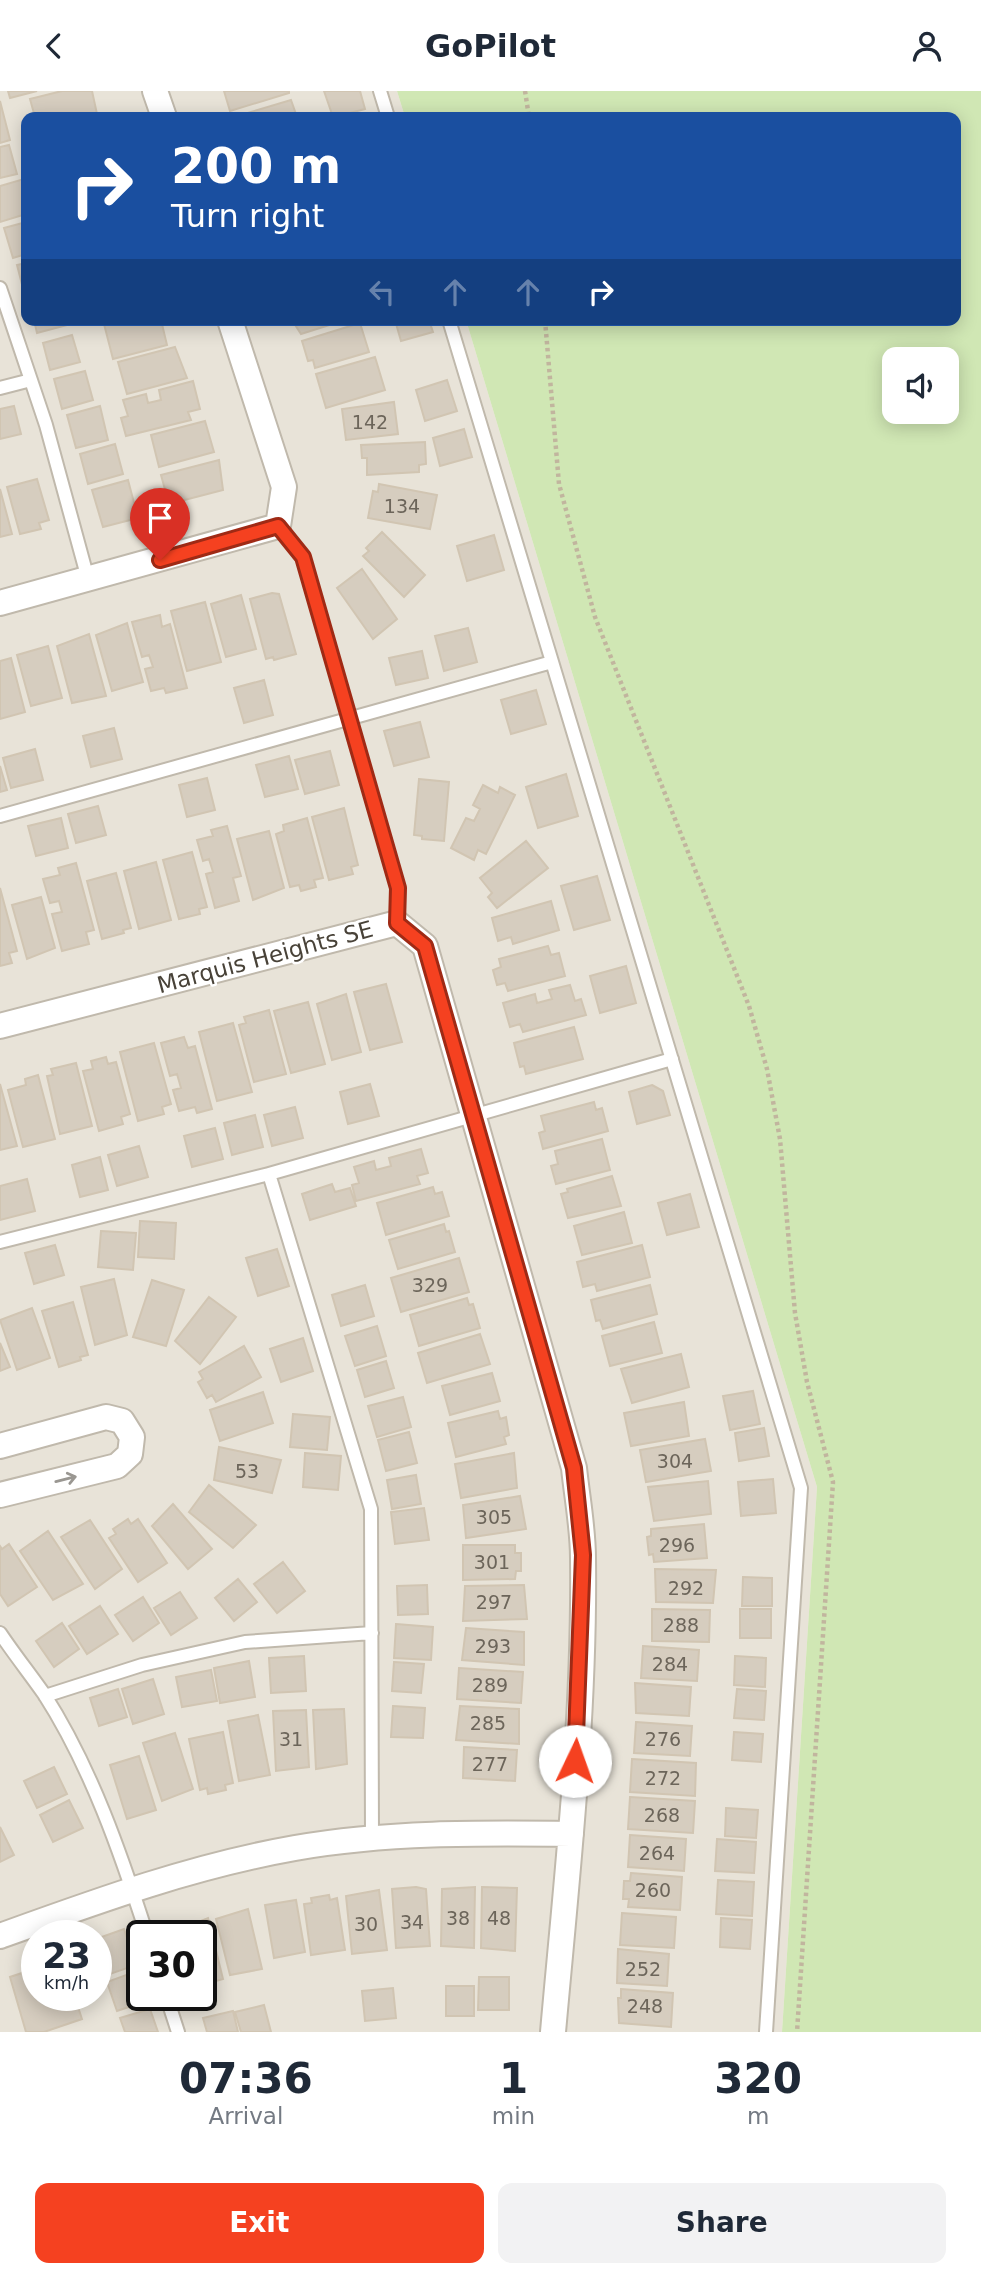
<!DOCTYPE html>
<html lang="en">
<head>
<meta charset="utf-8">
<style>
	:root { --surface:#fff; --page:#f2f2f3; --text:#1f2937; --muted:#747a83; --accent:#f54120 }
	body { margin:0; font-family:"DejaVu Sans",sans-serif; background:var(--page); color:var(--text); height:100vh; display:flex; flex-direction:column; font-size:26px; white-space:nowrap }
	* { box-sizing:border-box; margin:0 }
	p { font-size:23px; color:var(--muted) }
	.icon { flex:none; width:38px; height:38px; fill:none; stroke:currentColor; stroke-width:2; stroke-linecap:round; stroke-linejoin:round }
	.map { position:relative; height:1941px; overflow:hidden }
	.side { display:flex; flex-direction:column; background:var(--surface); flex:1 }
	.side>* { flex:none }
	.top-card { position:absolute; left:21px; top:21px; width:940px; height:214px; border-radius:14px; box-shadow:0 4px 18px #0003; background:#1a4fa0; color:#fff; overflow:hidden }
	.fabs { position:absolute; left:882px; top:256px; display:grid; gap:14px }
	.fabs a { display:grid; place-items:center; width:77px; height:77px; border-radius:14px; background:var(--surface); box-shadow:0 4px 18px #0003; font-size:35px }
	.speed { position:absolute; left:21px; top:1829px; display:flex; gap:14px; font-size:35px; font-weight:700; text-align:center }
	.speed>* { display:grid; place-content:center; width:91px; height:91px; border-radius:50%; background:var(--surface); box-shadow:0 4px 18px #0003; line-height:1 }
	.speed small { font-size:18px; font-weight:400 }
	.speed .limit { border:4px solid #111; border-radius:10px; background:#fff; color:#111 }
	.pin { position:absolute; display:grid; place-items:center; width:60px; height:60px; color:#fff; margin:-72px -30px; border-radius:50% 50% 50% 0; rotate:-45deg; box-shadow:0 0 7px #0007 }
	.pin .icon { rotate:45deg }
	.me { position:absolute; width:77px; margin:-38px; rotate:3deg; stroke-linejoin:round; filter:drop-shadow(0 0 5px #0008) }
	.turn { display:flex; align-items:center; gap:24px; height:147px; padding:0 35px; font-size:32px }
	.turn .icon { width:91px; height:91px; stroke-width:2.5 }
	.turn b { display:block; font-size:49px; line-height:60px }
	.lanes { display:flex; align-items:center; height:66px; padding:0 35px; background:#0003; justify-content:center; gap:35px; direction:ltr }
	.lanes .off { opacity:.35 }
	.eta { display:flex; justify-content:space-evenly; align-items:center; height:119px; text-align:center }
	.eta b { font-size:42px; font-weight:600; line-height:49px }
	.button { display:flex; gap:14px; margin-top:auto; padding:14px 35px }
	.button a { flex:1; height:80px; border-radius:14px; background:var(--accent); color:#fff; font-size:28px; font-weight:600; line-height:80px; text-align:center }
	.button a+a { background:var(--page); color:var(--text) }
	header { display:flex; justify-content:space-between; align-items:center; height:91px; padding:0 35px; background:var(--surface); font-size:32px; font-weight:600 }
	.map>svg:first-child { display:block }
</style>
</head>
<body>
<header><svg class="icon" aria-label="back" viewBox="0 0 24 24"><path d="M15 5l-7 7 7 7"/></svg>GoPilot<svg class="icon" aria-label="person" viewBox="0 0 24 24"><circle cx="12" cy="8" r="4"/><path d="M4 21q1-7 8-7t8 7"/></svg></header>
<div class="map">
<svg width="981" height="1941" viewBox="0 0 981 1941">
	<rect width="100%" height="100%" fill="#f4f1ea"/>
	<path fill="#e8e3d8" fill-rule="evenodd" d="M0,0H397L405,26H26V229H466L817,1396L782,1941H0ZM37,1844H96V1904H37ZM142,1844H201V1904H142Z"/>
	<path fill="#d0e7b4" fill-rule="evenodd" d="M397,0H981V1941H782L817,1396L466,229H956V26H405ZM894,268H947V320H894Z"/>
	<path fill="#d6cdbf" stroke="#d1c5b2" stroke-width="2" d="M8,0H37L10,7Z
		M62,0H92L97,23L86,26H35L30,8Z
		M224,0H289V2L230,20Z
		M324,0H360L365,18L346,23L347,26H333Z
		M291,9L297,26H234Z
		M0,10L10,49L0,52Z
		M9,54L17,83L0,87V56Z
		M24,88L26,123L0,131V95Z
		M26,131V163L13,167L4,137Z
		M26,172V204L25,205L17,174Z
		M34,229H66L67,234L37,242Z
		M118,229H161L167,254L113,268L104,233Z
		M292,229H345L301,243Z
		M395,229H429L433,241L401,250Z
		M360,232L369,261L315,277L313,269L308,270L302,250Z
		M72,244L80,271L50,279L43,252Z
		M175,256L187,287L127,303L118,271Z
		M375,266L385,299L326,317L316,283Z
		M85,280L93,309L62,318L54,288Z
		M447,289L457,320L425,330L416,299Z
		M193,290L200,318L188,321L191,329L126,345L121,327L128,325L123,309L146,303L148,312L161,309L159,299Z
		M394,311L398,343L346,349L342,318Z
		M14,315L21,343L0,348V318Z
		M100,315L108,349L76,357L67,324Z
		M205,330L214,361L159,376L151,344Z
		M464,338L472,366L440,375L433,347Z
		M425,351L426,373L419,374V381L367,384V367H362L361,354Z
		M115,353L123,383L88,393L80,363Z
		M219,369L223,399L169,413L161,384Z
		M37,388L49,429L39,432L41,438L20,443L7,396Z
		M128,389L138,427L103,436L92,399Z
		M379,393L437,404L430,438L368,427L373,400L378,401Z
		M0,398L12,443L0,446Z
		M382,441L425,484L404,506L363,465L369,460L366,457Z
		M494,444L504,479L467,490L457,455Z
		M362,478L397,528L373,548L337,497Z
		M272,502L279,503L296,563L274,569L273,566L266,568L250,508Z
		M241,504L256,558L226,566L211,513Z
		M205,511L221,571L187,580L171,520Z
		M160,524L162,536L170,533L187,597L166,602L164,597L151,600L145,578L153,576L149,564L142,566L132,531Z
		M127,532L143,591L112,600L96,544Z
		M468,537L477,571L444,580L435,545Z
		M89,543L106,605L72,612L57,555Z
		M48,555L62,607L31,615L17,564Z
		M422,560L428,587L396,594L389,567Z
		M11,567L25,621L0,628V570Z
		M264,589L273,624L244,632L234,597Z
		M536,599L546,633L511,643L501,609Z
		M420,631L429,666L394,675L384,640Z
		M114,637L122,668L91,676L83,645Z
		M35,658L43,689L11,697L3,667Z
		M330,660L339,694L305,703L295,669Z
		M289,665L298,698L265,706L256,674Z
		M0,675L7,699L0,701Z
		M566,683L578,725L538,737L526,696Z
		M207,687L215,719L187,726L179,694Z
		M419,688L449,691L444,750L422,748V745L414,744Z
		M483,694L498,702L500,696L515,704L486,763L478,759L474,769L451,757L466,727L474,730L480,718L473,714Z
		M98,715L106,744L76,752L68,723Z
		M344,717L358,774L351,776L353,783L329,789L312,726Z
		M61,727L68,757L36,765L28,735Z
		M307,727L323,787L314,789L316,796L301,800L299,794L290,796L276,743L284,740L283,734Z
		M227,735L241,785L233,787L239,810L215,817L206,783L213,781L209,768L203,770L197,749L213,745L211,739Z
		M269,740L284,797L253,809L237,748Z
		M526,750L548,777L497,817L488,806L492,802L480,787Z
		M192,761L207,816L199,818L200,823L179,828L163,769Z
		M156,771L171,829L139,838L124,780Z
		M76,772L94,839L86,841L89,853L62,860L52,823L62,821L59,810L50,812L43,788L60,784L58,777Z
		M116,782L131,837L123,839L124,842L102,848L87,790Z
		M597,785L610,829L574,839L561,795Z
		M0,797L17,860L9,862L12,872L0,875Z
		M41,806L55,857L27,868L12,814Z
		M551,810L559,839L513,853L511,846L498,850L492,827Z
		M548,855L551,864L559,862L565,885L508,900L505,892L497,894L493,879L501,876L499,868Z
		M626,875L636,912L600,922L590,885Z
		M386,893L402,951L370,959L354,901Z
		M570,894L575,910L581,908L586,924L523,941L520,933L510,936L503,912L535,903L537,912L552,908L549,899Z
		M346,903L361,961L332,969L317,913Z
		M308,911L325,973L291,982L274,920Z
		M269,919L286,983L254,991L239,934L246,932L244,926Z
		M233,932L252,1001L217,1010L199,941Z
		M574,936L583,968L526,983L524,975L520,976L514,952Z
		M184,946L188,957L195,955L212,1018L197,1022L195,1016L179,1020L173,999L181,997L177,983L170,985L161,952Z
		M154,952L171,1013L162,1016L164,1023L138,1030L120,961Z
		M106,966L108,973L116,971L130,1023L121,1026L123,1033L99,1040L83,980L93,978L91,970Z
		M76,972L92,1035L60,1043L47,985L53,984L51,978Z
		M38,984L55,1048L23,1056L8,999L26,994L25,988Z
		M0,993L17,1055L0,1059Z
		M370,993L379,1025L348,1033L340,1001Z
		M652,994L663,1000L670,1024L637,1033L629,1001Z
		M594,1011L596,1019L602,1017L608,1040L543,1058L539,1042L545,1040L541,1025Z
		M295,1016L303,1047L272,1055L264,1024Z
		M255,1024L263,1056L232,1064L224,1032Z
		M215,1037L223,1068L192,1076L184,1045Z
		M602,1048L610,1079L556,1093L551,1075L558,1073L555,1060Z
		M139,1055L148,1086L117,1095L108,1064Z
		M421,1058L428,1082L417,1085L420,1093L356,1110L352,1094L359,1092L354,1076L374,1070L376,1079L391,1075L389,1067Z
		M100,1066L108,1099L80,1106L72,1074Z
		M612,1085L621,1115L568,1127L561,1103L568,1101L567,1098Z
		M27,1088L35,1120L0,1129V1095Z
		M332,1093L335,1101L350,1097L356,1115L310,1129L302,1103Z
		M433,1096L435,1103L442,1101L449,1125L386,1144L377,1112Z
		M690,1103L699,1136L667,1144L658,1112Z
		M624,1121L632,1152L582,1164L574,1135Z
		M140,1130L176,1132L174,1168L138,1166Z
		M444,1133L446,1141L449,1140L455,1161L398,1178L389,1149Z
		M101,1140L136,1142L133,1179L98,1176Z
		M55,1154L64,1184L34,1193L25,1162Z
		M642,1154L650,1186L597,1200L595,1193L583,1196L577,1171Z
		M277,1158L289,1195L258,1205L246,1167Z
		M459,1167L469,1201L401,1221L391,1187Z
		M114,1188L127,1244L95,1254L81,1196Z
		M152,1189L184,1199L166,1255L133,1246Z
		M365,1194L374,1225L341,1235L332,1204Z
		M650,1194L657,1223L603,1238L600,1229L596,1230L591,1209Z
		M209,1206L236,1226L200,1273L175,1250Z
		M467,1207L469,1214L473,1213L480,1237L419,1255L410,1224Z
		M73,1211L88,1264L80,1266L81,1269L59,1276L42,1220Z
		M32,1217L50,1267L17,1279L0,1229Z
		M654,1231L662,1262L610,1275L602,1245Z
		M377,1235L386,1265L355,1275L345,1245Z
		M480,1243L490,1273L427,1292L418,1262Z
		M303,1247L313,1280L281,1291L270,1258Z
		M0,1252L10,1276L0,1280Z
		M244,1255L261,1286L216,1311L212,1304L207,1307L198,1291L203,1288L199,1281Z
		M681,1263L689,1296L632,1312L621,1278Z
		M386,1270L394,1297L365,1306L357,1279Z
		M492,1282L500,1310L450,1324L442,1295Z
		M753,1300L760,1333L730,1339L723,1305Z
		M263,1301L273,1332L220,1350L210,1319Z
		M403,1306L411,1336L377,1346L368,1315Z
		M684,1311L689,1345L631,1355L624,1322Z
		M498,1320L500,1328L506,1326L509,1344L504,1346L506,1353L456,1366L448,1332Z
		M293,1323L330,1326L327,1359L290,1356Z
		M764,1337L769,1365L739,1370L735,1342Z
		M409,1341L417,1372L386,1380L378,1349Z
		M705,1348L711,1380L646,1391L640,1359Z
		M219,1356L281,1369L272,1402L214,1389Z
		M305,1362L341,1365L338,1399L303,1396Z
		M514,1362L517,1397L461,1407L455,1373Z
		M416,1384L421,1413L392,1418L387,1389Z
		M773,1388L776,1422L741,1425L738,1391Z
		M708,1390L711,1423L654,1430L648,1396Z
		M209,1394L256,1434L233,1457L189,1421Z
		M520,1405L526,1438L466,1447L463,1414Z
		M173,1413L212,1458L188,1478L152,1435Z
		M424,1417L429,1449L395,1453L391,1421Z
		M128,1428L131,1433L138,1428L167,1472L138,1491L109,1447L116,1443L113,1438Z
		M90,1429L122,1478L95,1498L61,1446Z
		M704,1433L707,1467L654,1471L653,1463L649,1464L647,1446L651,1445V1438Z
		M48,1440L83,1493L53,1509L20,1460Z
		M9,1453L37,1496L8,1515L0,1503V1455L2,1458Z
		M463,1454H515V1462H521V1480H516L515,1488L463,1489Z
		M283,1471L305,1500L277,1522L254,1493Z
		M655,1478L716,1479L713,1512L656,1511Z
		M743,1486L772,1487V1515H742Z
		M238,1488L257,1511L234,1530L215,1507Z
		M427,1494L428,1523L398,1524L397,1495Z
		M524,1494L527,1528L463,1530L465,1495Z
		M180,1501L197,1527L171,1544L154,1517Z
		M143,1506L159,1532L133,1550L115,1524Z
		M100,1515L118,1543L87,1563L69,1535Z
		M652,1518L710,1519L709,1551L652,1550Z
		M740,1518H771V1547H740Z
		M62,1532L79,1558L54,1576L36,1550Z
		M396,1533L433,1536L431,1569L394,1567Z
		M466,1537L524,1541V1574L462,1569Z
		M643,1555L699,1559L697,1590L641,1587Z
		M304,1565L306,1600L271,1602L269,1567Z
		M735,1565L766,1567L765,1596L734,1594Z
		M249,1570L255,1606L220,1612L214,1577Z
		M394,1571L424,1573L421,1602L392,1600Z
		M459,1577L523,1581L521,1612L457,1608Z
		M211,1579L217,1610L182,1616L176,1586Z
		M153,1588L164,1623L133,1633L122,1598Z
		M635,1592L691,1596L689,1625L636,1622Z
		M118,1598L127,1626L99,1635L90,1607Z
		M737,1598L766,1600L764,1629L734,1627Z
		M393,1615L425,1617L423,1647L391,1646Z
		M460,1615L519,1618V1653L456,1649Z
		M344,1618L347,1673L316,1678L313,1619Z
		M306,1619L309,1676L276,1680L273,1620Z
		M258,1624L270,1684L239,1690L228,1630Z
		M636,1631L692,1635L690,1665L634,1662Z
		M223,1641L233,1692L225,1694L226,1699L208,1703L207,1697L200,1699L189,1648Z
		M734,1641L763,1643L761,1671L732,1669Z
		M175,1642L193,1698L162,1710L143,1652Z
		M464,1656L517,1659L515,1690L463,1687Z
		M139,1665L156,1719L127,1728L110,1674Z
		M632,1668L696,1672L695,1705L630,1701Z
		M54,1676L67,1703L37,1717L24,1690Z
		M630,1706L695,1710L693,1742L628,1738Z
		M69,1709L83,1737L53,1751L40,1724Z
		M726,1717L758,1719L756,1747L725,1745Z
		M0,1736L14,1764L0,1771Z
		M630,1744L686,1748L684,1780L628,1776Z
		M717,1748L756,1751L754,1782L715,1780Z
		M631,1782L682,1786L680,1819L628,1816L629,1808H623L624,1790H630Z
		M718,1789L754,1791L752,1825L716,1823Z
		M416,1796L426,1798L430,1855L396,1857L392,1798Z
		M475,1796L474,1857L441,1855L442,1798Z
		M482,1796L517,1797L515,1860L481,1857Z
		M379,1799L387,1859L352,1863L346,1805Z
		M329,1804L330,1809L337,1807L345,1859L311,1864L304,1813L312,1812L311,1807Z
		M296,1809L305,1861L274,1867L265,1814Z
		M248,1818L262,1878L230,1884L216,1828Z
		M622,1822L676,1826L674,1857L620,1854Z
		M208,1827L223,1888L201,1894V1844H177L176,1840Z
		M721,1827L752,1829L750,1858L720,1856Z
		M124,1838L136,1874L104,1885L96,1863V1848Z
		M618,1858L669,1863L667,1895L617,1892Z
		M37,1877V1904H74L82,1928L44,1941H26L10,1886Z
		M137,1880L142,1904L147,1910L117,1920L107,1891Z
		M479,1886H509V1919H478Z
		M446,1895H474V1925H446Z
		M393,1897L396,1927L365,1930L362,1900Z
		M621,1898L673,1902L671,1936L619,1932L618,1907H621Z
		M264,1914L271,1941H241L235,1921Z
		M150,1918L158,1941H125L120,1927Z
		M233,1920L238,1941H207L203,1927Z"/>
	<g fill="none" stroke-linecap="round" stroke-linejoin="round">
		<defs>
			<path id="service" d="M380,0L388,26
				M0,197L46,334L88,488
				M449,229L801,1397L766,1941
				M0,297L31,289
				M278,435L303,466L398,797L397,832
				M0,725L552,571
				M269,1083L371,1418L372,1747
				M0,1151L269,1083L672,968
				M0,1542C14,1563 30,1583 44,1603C91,1676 121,1763 147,1844
				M45,1605L142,1574L245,1551L372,1542
				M166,1904L178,1941"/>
			<path id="minor" d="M155,0L164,26
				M0,512L278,435L284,396L230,229
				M0,935L397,832L425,855L574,1377C577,1406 583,1437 583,1467C585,1625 567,1784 553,1941
				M0,1355L106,1326L122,1330L132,1346L130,1363L117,1375L0,1404
				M0,1845C97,1810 193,1775 295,1757C386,1741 479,1742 571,1743"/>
		</defs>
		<use href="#service" stroke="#c0b9ac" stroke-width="16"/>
		<use href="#minor" stroke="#c0b9ac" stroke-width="28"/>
		<path stroke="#c1b59e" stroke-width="4.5" stroke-dasharray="3.5 3.5" stroke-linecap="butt" d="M525,0L529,26
			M545,229L559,393L595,526L749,915L767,978L780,1048L795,1222L807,1291L833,1391L797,1941"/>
		<use href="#service" stroke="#fff" stroke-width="12"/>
		<use href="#minor" stroke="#fff" stroke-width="24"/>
	</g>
	<defs><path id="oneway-shaft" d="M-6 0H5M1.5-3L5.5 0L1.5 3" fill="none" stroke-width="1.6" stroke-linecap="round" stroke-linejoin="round" transform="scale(1.75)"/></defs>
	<use stroke="#9a9792" href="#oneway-shaft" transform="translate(66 1388) rotate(-14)"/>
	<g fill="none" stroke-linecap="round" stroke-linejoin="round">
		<defs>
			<path id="route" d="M160,469L278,435L303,466L398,797L397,832L425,855L574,1377L583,1464L575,1670"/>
		</defs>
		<use href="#route" stroke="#9f2a15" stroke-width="18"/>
		<use href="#route" stroke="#f54120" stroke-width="12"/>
	</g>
	<g text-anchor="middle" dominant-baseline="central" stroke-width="5" stroke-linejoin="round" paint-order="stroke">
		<g font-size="19" fill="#6c655a">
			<text x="370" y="331">142</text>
			<text x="402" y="415">134</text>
			<text x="430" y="1194">329</text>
			<text x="675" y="1370">304</text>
			<text x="247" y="1380">53</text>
			<text x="494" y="1426">305</text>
			<text x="677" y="1454">296</text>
			<text x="492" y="1471">301</text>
			<text x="686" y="1497">292</text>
			<text x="494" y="1511">297</text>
			<text x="681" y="1534">288</text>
			<text x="493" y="1555">293</text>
			<text x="670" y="1573">284</text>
			<text x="490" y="1594">289</text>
			<text x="488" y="1632">285</text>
			<text x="291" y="1648">31</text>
			<text x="663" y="1648">276</text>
			<text x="490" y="1673">277</text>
			<text x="663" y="1687">272</text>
			<text x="662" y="1724">268</text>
			<text x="657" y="1762">264</text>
			<text x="653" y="1799">260</text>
			<text x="458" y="1827">38</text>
			<text x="499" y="1827">48</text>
			<text x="412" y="1831">34</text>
			<text x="366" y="1833">30</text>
			<text x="643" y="1878">252</text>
			<text x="645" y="1915">248</text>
		</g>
		<g font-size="23" fill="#484238" stroke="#fff">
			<text transform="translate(265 866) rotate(-15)">Marquis Heights SE</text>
		</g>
	</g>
</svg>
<div class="fabs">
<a><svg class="icon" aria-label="sound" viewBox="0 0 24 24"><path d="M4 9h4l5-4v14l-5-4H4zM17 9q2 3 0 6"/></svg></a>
</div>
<div class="speed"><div>23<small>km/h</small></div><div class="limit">30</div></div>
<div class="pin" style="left:160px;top:469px;background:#d93025"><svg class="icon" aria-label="arrive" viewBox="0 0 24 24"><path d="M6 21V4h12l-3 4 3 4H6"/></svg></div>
<svg class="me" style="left:575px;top:1670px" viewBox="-20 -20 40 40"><circle r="19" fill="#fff"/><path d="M0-13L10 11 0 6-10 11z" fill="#f54120"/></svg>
<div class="top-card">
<div class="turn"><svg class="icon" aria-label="right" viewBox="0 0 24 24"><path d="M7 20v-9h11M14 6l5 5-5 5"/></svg><div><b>200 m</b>Turn right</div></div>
<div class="lanes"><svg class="icon off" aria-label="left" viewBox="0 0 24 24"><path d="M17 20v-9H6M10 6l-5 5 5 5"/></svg><svg class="icon off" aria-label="ahead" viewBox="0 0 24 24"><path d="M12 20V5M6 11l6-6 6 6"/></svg><svg class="icon off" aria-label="ahead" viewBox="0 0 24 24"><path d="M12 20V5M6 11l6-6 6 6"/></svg><svg class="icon" aria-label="right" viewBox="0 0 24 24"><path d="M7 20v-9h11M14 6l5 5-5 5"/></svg></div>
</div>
</div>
<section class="side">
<div class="eta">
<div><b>07:36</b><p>Arrival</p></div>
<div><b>1</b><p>min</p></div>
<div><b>320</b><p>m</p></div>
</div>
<div class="button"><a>Exit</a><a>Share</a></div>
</section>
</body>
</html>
